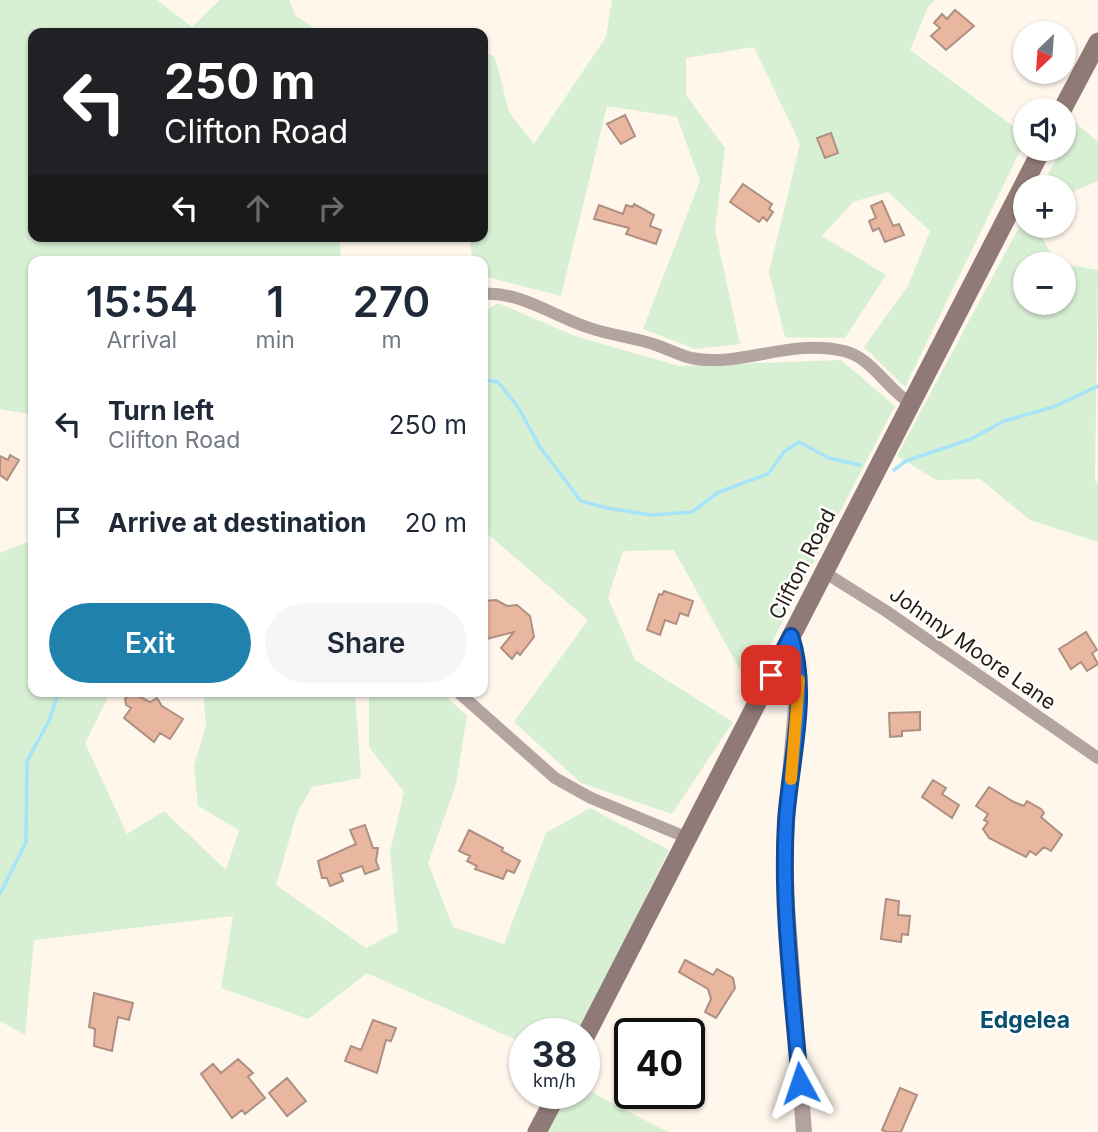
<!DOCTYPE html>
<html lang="en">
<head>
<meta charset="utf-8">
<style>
	:root { --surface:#fff; --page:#f6f6f7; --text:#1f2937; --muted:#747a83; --accent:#2181ad }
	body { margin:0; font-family:Inter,sans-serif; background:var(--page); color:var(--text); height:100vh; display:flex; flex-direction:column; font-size:26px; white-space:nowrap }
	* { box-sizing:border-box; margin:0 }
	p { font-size:23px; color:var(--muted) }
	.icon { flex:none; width:38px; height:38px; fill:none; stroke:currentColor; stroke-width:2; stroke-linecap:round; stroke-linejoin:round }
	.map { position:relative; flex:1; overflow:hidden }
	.drawer { position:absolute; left:28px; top:256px; width:460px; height:441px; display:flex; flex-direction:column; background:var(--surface); border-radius:14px; box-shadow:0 2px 5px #0004 }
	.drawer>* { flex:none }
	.hud { position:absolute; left:28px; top:28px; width:460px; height:214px; border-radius:14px; box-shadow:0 2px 5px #0004; background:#202124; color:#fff; overflow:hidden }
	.needle { width:46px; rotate:205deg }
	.buttons { position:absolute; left:1013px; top:21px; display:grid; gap:14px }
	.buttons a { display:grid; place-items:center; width:63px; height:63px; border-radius:50%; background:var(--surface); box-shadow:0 2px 5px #0004; font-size:35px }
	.speed { position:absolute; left:509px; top:1018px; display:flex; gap:14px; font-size:35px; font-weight:700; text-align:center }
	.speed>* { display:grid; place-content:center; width:91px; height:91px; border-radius:50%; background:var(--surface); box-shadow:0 2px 5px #0004; line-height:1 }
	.speed small { font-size:18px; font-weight:400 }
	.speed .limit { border:4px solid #111; border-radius:10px; background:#fff; color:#111 }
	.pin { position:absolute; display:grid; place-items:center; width:60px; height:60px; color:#fff; margin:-30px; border-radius:14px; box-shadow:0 4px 10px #0006 }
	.me { position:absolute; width:77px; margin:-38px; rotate:355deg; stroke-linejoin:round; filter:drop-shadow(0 0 5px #0008) }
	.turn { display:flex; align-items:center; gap:24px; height:147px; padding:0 21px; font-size:32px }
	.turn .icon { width:91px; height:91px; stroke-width:2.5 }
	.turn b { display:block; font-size:49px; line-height:60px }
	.lanes { display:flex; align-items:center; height:66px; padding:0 21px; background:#0003; justify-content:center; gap:35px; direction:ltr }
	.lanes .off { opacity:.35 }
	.eta { display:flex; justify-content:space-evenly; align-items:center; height:119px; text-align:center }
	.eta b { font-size:42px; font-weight:600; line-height:49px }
	.primary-button { display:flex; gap:14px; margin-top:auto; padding:14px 21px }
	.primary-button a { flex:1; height:80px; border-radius:42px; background:var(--accent); color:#fff; font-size:28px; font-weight:600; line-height:80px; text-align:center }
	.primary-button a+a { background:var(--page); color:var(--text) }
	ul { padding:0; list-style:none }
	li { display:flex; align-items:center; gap:21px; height:98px; padding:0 21px }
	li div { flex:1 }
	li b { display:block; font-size:26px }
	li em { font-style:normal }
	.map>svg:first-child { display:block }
</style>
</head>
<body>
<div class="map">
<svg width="1098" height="1132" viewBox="0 0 1098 1132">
	<rect width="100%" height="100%" fill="#fff7ec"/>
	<path fill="#d7efd3" d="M0,0H157L192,27L220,0H289L296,16L322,33H33V236H340L341,261H33V415L0,409Z
		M612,0H935L928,7L910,50L1025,135V141L905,387L864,347L908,286L930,231L888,192L853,202L822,236L886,275L845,338L785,337L769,272L800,144L754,47L686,58V95L725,148L715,230L740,344L695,349L643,329L700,181L677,117L607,106L561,296L483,276V261H473L469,236H483V51L495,57L509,112L534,144L606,37Z
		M1076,123L1098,142V181L1070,193L1064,202V187H1041Z
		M1025,216L1026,226H1048L1041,236L1057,264H1062H1026V303H1064V264L1098,270L1095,480L1098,484V542L1030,520L980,479L936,480L897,456Z
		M498,303L575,336L679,366L841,360L895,406L749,686L674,550L623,551L608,598L635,660L733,722L672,814L581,783L514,722L588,620L483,530V313Z
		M33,540V691H111L85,743L127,834L164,811L226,870L239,830L198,806L194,765L206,726L203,691H355L361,778L312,787L297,813L276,885L366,948L398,931L390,852L404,792L369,747V691H440L467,716L456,784L428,863L453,927L504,944L546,833L590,808L669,850L579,1034H525V1044L367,973L308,1019L221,988L233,916L34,940L25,1035L0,1021V553Z
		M585,1089L668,1132H547L566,1094H584Z"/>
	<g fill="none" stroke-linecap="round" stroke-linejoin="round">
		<path stroke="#a8e4f9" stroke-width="3.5" d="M483,380L498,382L518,407L540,447L581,501L607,508L652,515L692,512L719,492L768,474L784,452L799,442L829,458L860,465
			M894,470L906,461L971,439L1004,421L1053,407L1098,386
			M0,894L26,842L27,761L49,721L59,691"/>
	</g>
	<path fill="#e9b69f" stroke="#ae9083" stroke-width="2" d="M955,10L974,26L946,50L931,36L940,28L934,23L942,14L947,19Z
		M625,115L635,136L621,144L607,124Z
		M831,133L838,153L825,158L817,138Z
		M743,184L772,204L769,209L773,212L767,221L763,217L759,222L730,202Z
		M882,201L893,226L899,224L904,235L885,242L879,228L873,231L869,221L876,218L871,206Z
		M634,204L654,215L650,226L661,230L656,244L626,234L629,228L594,219L599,205L623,214L626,205L633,207Z
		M10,455L19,460L7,480L0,475V456L8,460Z
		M664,591L693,601L688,616L680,613L676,624L665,620L660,635L647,630L659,594L662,595Z
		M496,600L507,606L517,605L530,616L534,637L520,655L517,652L512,659L501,648L514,632L483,640V601Z
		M1086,632L1097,650L1092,653L1098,664L1087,671L1081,662L1071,669L1059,649Z
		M132,693L150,702L157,698L162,706L183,719L170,739L160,733L154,742L124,718L131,708L126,705L125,699Z
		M920,712V730L902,731V736L890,737L889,713Z
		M933,780L946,788L942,794L959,805L952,818L922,797Z
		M989,787L1014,802L1024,806L1027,801L1041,809L1044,813L1041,817L1062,835L1051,851L1044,847L1036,855L1030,851L1026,857L989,838L983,829L988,822L984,820L988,814L976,806Z
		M365,825L373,848H378L376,861L379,869L365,874L362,866L340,874L343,881L330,886L327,878H322L318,861L356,844L350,830Z
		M469,830L503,848L502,851L520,861L514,873L507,870L503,879L475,869L477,866L467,861L470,856L459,851Z
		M886,899L899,901L898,915L910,916L908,935L902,934L901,942L881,939Z
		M685,960L713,975L717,969L733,978L735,988L716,1018L705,1012L711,999L708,989L679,972Z
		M94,993L133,1003L129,1020L118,1017L112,1051L94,1046L95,1029L89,1027Z
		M373,1020L396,1028L391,1041L386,1040L377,1073L345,1061L351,1046L361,1050Z
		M238,1059L253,1073L248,1077L265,1098L245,1114L242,1110L232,1118L201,1074L213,1064L221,1073Z
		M287,1078L306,1101L287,1116L269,1093Z
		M900,1088L917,1095L901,1132H887L882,1130Z"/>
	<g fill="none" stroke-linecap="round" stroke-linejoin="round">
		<path stroke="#b3a3a1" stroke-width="12" d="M483,294C519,291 552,315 584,326C607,335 633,337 656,345C668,349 679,355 691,358C742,368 789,338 844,351C871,357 887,389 910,403
			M824,572L886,611L1098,758
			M457,691L555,778L591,798L688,838"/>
		<path stroke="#b3a3a1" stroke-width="16" d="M791,636L799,673L786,821L785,880L804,1132"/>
		<path stroke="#907a77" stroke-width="19" d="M1062,110L1098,42
			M584,1039L1042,149
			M537,1132L557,1094"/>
	</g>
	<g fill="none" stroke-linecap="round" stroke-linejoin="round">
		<defs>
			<path id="route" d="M771,675L791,636C810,694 790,761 786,821C781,908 793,996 800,1083"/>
		</defs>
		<use href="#route" stroke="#114b97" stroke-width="18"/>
		<use href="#route" stroke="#1a73e8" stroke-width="12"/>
		<path stroke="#f59e0b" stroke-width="12" d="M791,779L799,680"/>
	</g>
	<g text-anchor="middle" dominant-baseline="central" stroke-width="5" stroke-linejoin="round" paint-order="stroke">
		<g font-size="21" fill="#251e14" stroke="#fff">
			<text transform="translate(802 564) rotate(-63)">Clifton Road</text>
			<text transform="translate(973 648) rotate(35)">Johnny Moore Lane</text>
		</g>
		<g font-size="23" font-weight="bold" fill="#094f6d" stroke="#fff">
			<text x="1025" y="1020">Edgelea</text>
		</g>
	</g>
</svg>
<div class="buttons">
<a><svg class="needle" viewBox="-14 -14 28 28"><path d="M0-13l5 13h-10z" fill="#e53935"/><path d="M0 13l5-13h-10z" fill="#747a83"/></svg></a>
<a><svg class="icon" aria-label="sound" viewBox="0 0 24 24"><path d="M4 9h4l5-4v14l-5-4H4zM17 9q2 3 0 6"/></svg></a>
<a>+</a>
<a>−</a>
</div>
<div class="speed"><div>38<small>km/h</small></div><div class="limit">40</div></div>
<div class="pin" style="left:771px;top:675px;background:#d93025"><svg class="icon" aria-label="arrive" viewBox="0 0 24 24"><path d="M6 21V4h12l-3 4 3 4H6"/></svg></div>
<svg class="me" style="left:800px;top:1083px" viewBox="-20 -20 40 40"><path d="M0-17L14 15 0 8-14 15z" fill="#1a73e8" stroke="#fff" stroke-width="4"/></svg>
<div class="hud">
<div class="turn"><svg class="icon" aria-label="left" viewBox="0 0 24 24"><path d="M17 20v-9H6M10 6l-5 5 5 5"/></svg><div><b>250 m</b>Clifton Road</div></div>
<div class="lanes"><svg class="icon" aria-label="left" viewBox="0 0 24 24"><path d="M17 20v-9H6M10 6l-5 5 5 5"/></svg><svg class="icon off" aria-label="ahead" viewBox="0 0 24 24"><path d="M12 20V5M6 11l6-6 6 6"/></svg><svg class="icon off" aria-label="right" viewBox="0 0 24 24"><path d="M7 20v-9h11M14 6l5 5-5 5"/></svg></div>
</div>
<section class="drawer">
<div class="eta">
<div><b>15:54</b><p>Arrival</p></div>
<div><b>1</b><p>min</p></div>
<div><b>270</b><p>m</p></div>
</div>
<ul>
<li><svg class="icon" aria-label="left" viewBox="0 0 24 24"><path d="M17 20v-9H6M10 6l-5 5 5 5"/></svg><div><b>Turn left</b><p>Clifton Road</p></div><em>250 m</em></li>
<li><svg class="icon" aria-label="arrive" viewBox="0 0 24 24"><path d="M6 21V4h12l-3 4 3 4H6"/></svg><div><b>Arrive at destination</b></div><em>20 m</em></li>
</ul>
<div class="primary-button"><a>Exit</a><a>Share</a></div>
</section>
</div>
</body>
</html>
